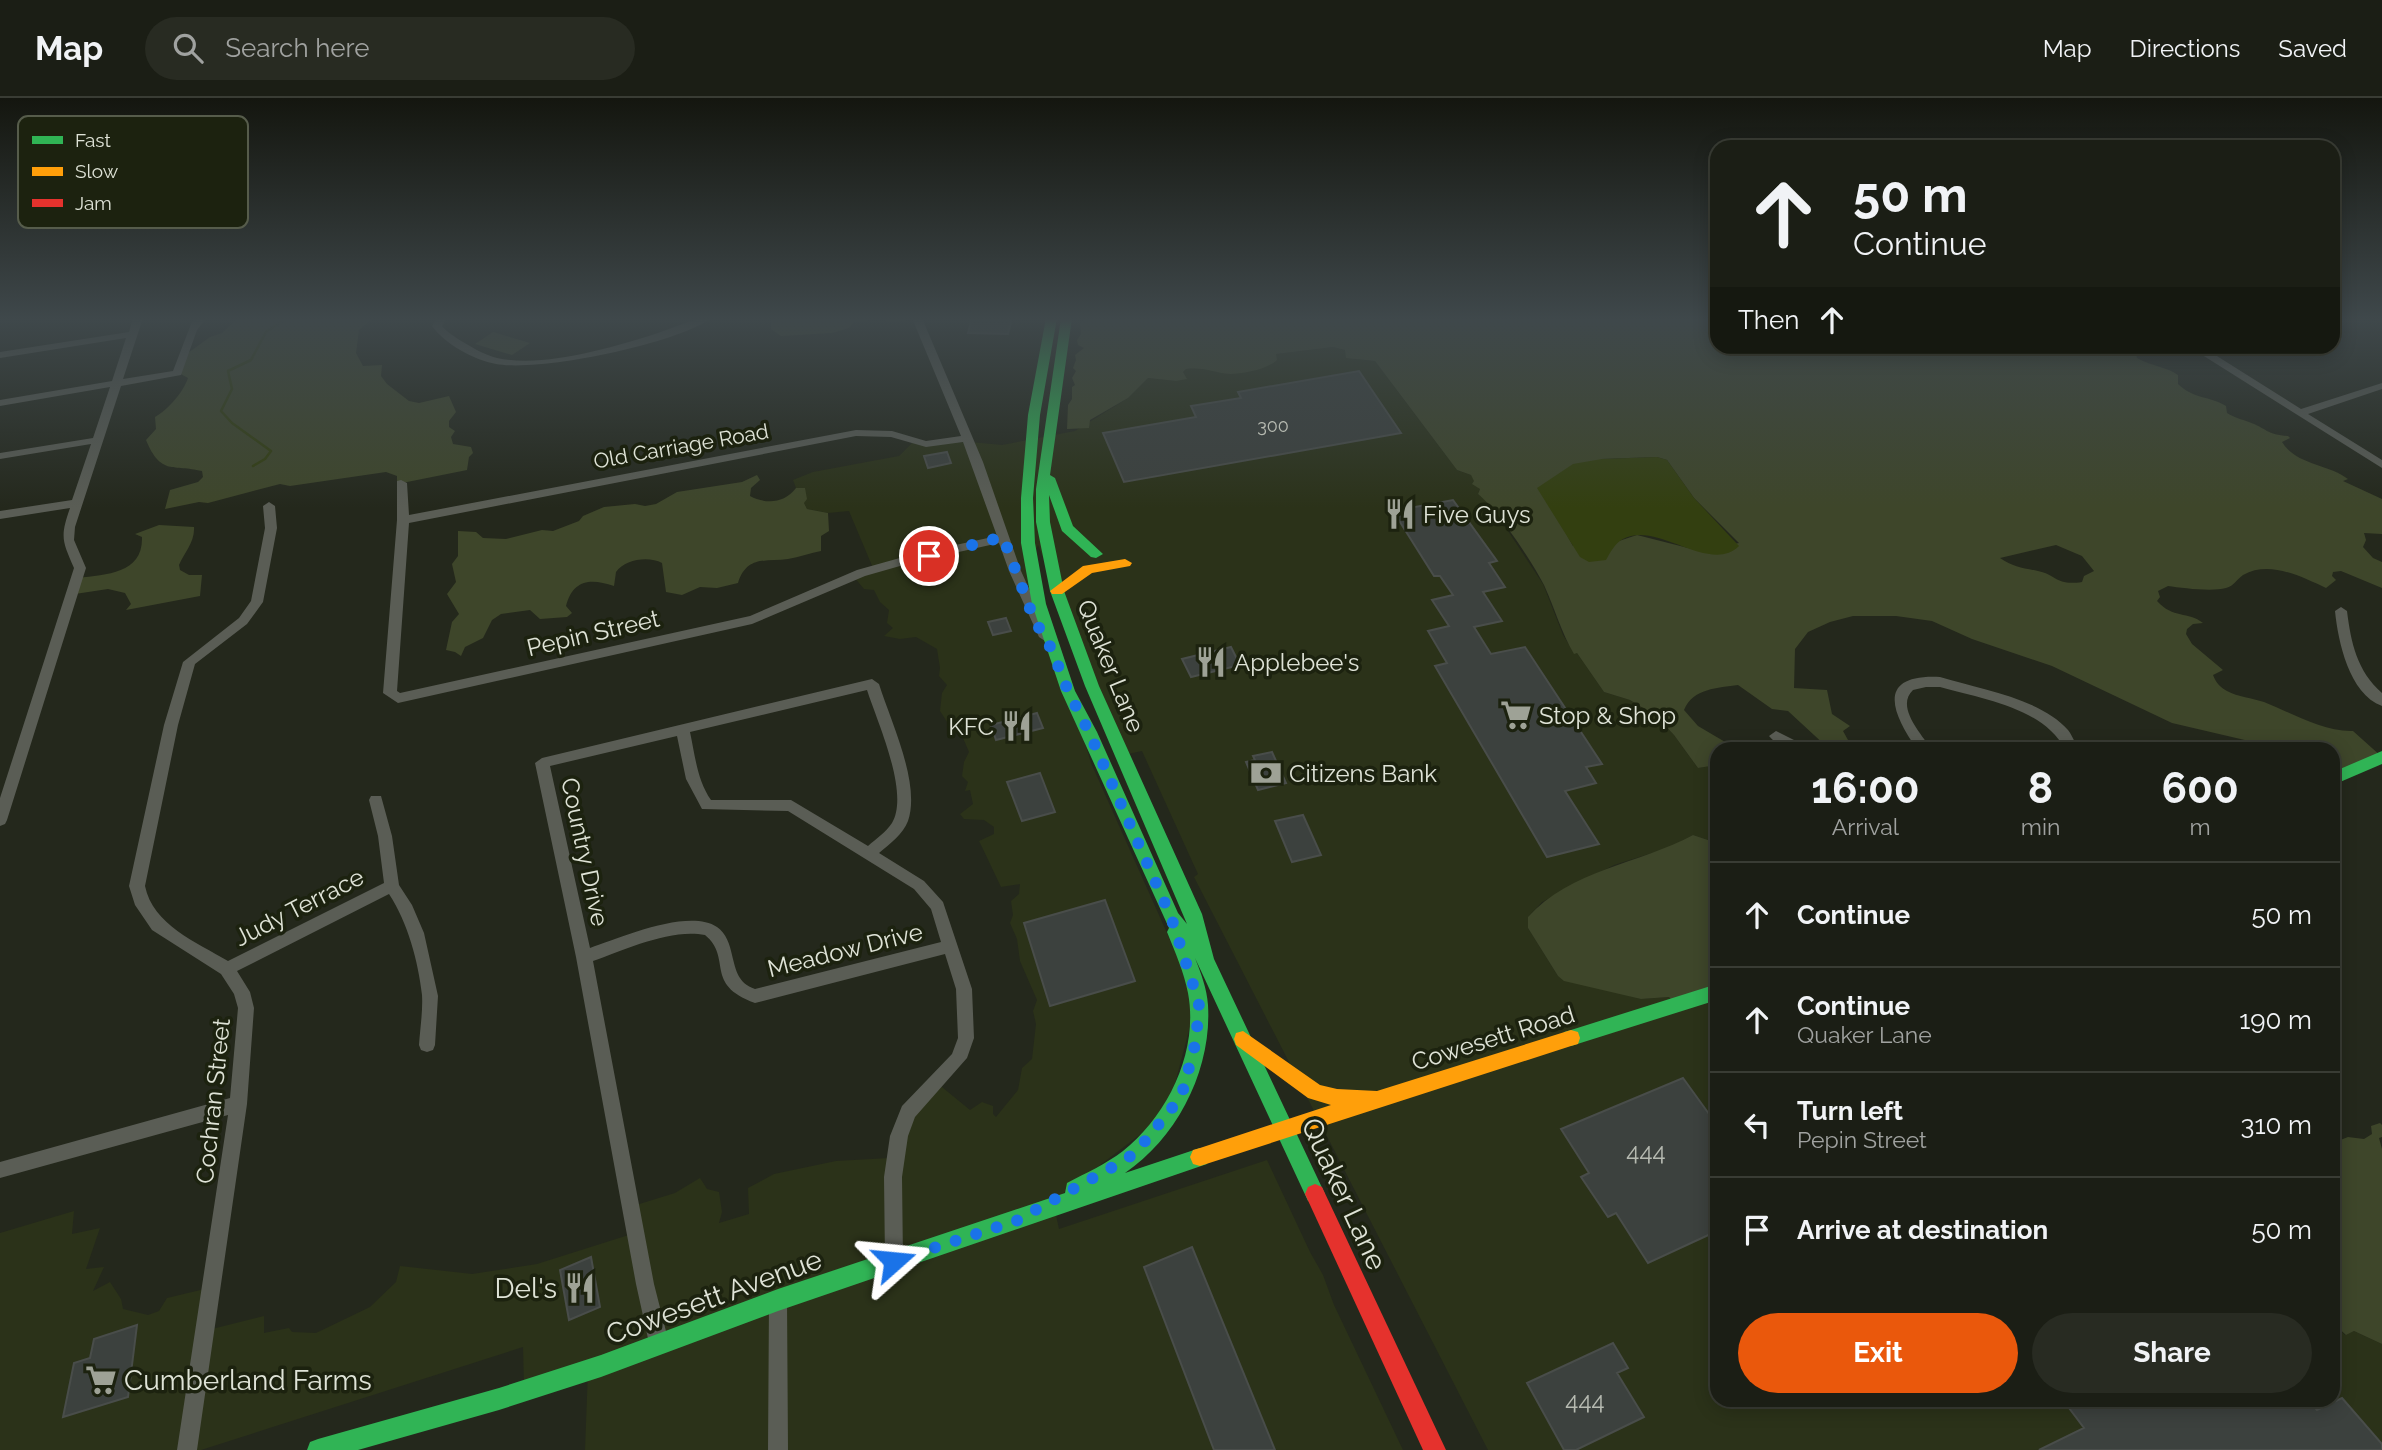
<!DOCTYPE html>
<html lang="en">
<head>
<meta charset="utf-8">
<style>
	:root { --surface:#1b1e15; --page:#282b22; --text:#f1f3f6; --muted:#a0a2a0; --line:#393c34; --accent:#ea580c }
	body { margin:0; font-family:Raleway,sans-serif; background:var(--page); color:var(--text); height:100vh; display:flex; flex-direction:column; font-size:26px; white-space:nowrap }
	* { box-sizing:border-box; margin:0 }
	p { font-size:23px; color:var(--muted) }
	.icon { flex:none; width:38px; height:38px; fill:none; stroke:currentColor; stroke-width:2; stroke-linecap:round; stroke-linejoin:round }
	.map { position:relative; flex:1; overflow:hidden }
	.side { position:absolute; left:1710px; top:644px; width:630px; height:665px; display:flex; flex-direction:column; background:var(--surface); border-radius:21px; box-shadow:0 4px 18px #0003,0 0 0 2px var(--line) }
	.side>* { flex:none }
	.guide { position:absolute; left:1710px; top:42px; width:630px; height:214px; border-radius:21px; box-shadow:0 4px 18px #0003,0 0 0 2px var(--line); background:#1b1e15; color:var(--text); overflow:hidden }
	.pin { position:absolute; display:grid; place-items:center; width:60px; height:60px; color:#fff; margin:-30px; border:4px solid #fff; border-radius:50%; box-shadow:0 2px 7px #0007 }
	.me { position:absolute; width:77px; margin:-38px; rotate:72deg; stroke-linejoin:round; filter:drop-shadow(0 0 5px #0008) }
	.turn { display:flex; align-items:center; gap:24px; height:147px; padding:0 28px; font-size:32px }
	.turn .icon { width:91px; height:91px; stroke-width:2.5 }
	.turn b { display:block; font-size:49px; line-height:60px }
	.then { display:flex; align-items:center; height:66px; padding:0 28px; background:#0003; gap:14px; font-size:26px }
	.eta { display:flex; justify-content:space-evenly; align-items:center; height:119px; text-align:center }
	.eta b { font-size:42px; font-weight:700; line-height:49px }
	.action { display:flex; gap:14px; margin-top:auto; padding:14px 28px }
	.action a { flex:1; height:80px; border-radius:42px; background:var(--accent); color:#fff; font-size:28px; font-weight:700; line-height:80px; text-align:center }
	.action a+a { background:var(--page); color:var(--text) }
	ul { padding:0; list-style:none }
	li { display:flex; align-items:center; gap:21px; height:105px; padding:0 28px; border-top:2px solid var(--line) }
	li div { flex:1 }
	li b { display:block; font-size:26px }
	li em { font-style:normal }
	header { display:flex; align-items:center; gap:42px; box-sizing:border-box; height:98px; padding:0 35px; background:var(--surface); border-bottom:2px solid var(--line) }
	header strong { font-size:33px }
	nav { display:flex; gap:38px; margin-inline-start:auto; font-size:24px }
	.search { width:490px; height:63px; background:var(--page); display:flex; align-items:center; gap:18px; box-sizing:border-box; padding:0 24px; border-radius:38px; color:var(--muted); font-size:26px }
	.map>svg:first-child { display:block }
</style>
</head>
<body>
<header>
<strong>Map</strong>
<div class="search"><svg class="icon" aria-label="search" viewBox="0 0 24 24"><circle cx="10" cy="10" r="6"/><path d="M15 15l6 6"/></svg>Search here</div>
<nav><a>Map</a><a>Directions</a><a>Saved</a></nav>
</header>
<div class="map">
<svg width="2382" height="1352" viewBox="0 0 2382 1352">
	<rect width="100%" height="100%" fill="#24281c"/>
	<path fill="#2b3219" d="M1333,249L1345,252L1355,261L1375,263L1457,372L1471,377L1480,391L1478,396L1491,407L1543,486L1563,537L1574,555H1577L1604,594L1630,602L1656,618L1674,637L1698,670L1717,667V745L1693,737L1671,749L1614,767L1542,804L1528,819V830L1558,878L1641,901L1669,899L1674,905L1717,904V1302H2333V1225L2345,1237L2354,1233L2382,1246V1352H1488L1194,779L1198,776L1192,763L1142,653L1123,657L1038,447L1031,464L1091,665L1197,902L1167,1016L1053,1103L1059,1131L1267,1062L1310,1154L1323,1177L1334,1207L1403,1352H585L588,1272L524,1288L523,1249L201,1352H0V1135L74,1113L72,1136L100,1130L86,1171L104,1169L93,1193L110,1184L121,1201L123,1211L148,1217L159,1213L167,1200L213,1189L212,1231L264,1218V1235L289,1230L292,1234L316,1235L370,1209L396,1184L400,1168L472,1176L537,1166L635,1135L633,1108L675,1095L700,1080L707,1091L719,1094L722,1114L719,1125L749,1116L748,1090L774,1076L836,1063L890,1060L899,1036L937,985L970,1012L982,1004L993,1008V1016L996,1019L1018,992L1022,970L1032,961L1036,926L1033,913L1037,902L1020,863L1017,841L1010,825L1013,817L1011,803L1019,796L1020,786L1001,789L982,749L979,743L994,736V729L984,722L964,721L960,716L973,706L970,692L965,693L968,684L962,678L964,664L969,654L958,628L949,627L940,613L942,595L947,587L939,578L940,570L937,551L916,539L900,541L884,538L893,530L887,525L889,512L880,504L874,492L864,491L854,479L873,470L849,413L828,415L807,411L804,405L805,391L796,390L793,382L813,374L899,358L912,345L970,344L1002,347L1075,333L1128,300L1148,280L1176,283L1186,271L1203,269L1229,276L1276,256Z"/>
	<path fill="#3e462a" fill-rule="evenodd" d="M238,220H373L359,232L356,255L363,268L382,267L381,278L387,286L409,303L419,305L449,298L456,314L449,323V329L455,333L451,339L453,346L471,349L473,355L469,359L467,372L397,386V378L386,374L290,388L280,386L208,405L199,404L165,411L170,392L198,384L203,379L202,373C173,366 161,378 146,342L156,331L155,319C168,312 184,293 188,280L179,275L188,255L210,239L222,235Z
		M777,220H916L897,224L877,221L853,225L849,230L832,235L781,238L771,231V223Z
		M1085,220H1717V248L2134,249L2137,260C2151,268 2167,269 2178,277V286C2193,301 2210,298 2226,308L2227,315C2235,320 2241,321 2249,324C2266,330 2267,337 2288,338L2290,340L2282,344C2296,367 2329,366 2348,381L2343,383L2382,401V436L2364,435L2366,442L2363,449L2373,460L2382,464V490L2341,473L2333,474L2332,478L2336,482L2326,490C2302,479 2270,462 2243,477C2237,481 2234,488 2226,490C2212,494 2182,490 2168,488L2158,493L2160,499L2157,503C2173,521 2188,513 2203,525L2193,526L2187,531L2186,536L2192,546L2223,572L2213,577C2216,585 2220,589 2227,593C2238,599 2252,600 2264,604C2292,615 2323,634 2353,633L2382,659L2333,679V651H2262L2249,643L2172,625L2052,568L1972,541L1932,523L1896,518H1853L1830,524L1808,534L1795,551L1794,590L1827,592L1832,616L1850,628L1843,633L1853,651L1827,649L1788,613L1772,611L1738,587C1718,590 1693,590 1684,612L1698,628L1737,651H1717V667L1698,670L1674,637L1656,618L1630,602L1604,594L1577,555L1574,556C1561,534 1555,511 1544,487C1531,462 1499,414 1478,396L1480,391L1472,386L1474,383L1471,377L1457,372L1375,263L1346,260L1345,252L1333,249L1276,256L1277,262C1268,271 1243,276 1230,276C1213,275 1207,269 1186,271L1183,274L1187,281L1176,283L1148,280L1128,300L1090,322L1089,330L1067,331L1068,307L1072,301V289L1075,287L1072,280L1076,273L1073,270L1076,262L1075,257L1084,250L1078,247L1077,242L1081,236L1080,226ZM1657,359L1667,362L1694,400L1739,445L1700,453L1637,437L1619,443L1573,448L1557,419L1602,361ZM2056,447L2082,458L2094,473L2084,478L2082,484C2056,488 2057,477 2038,473C2023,470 2013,469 2000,460Z
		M493,234L530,245L512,257L475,246Z
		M757,377L760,382L751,390L750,398C765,406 784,406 796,390H805L807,401L804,405L807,411L828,415L829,433L821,438V453C811,455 799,459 788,461C766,464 747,457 738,485L717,490L700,489L682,497L666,494L662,465C649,458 625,461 616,474L614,488C591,480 573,481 566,508L572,515L567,519L540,521L530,512L501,516L492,522L483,540L465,549L461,558L455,554L446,552L452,524L459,516L447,496L456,484L452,466L458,458V433L476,434L483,440L506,441L542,432L553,433L579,423L583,418L604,409L635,406L645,408L656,406L677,394L742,384Z
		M159,427L194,429C195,444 184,455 179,467L180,472L189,477H202L200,498L126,512L131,506L125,495L108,491L75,496L78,480C107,476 143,476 142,439L135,436Z
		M1693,737L1717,745V904L1674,905L1669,899L1641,901L1564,883L1558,878L1528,830V819C1570,772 1639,766 1693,737Z
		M2380,1025L2382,1027V1039L2379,1040L2382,1051V1246L2354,1233L2346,1237L2333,1225V1045L2348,1039L2364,1041L2372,1036L2371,1028Z"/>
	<path fill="#333f10" d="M1657,359L1667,362L1694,400L1739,448C1710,477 1656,422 1623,441C1615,445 1610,455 1606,462L1589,464L1580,459L1537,390L1573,366L1602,361Z"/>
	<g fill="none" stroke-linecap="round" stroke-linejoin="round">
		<path stroke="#333f10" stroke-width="2.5" d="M253,368L265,361L271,353L232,325L221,313L232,291L228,273L251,262L266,234L287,220"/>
	</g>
	<path fill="#3c413e" stroke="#494d4a" stroke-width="2" d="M972,220H1012L1008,236L968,235Z
		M1359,273L1401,335L1124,384L1103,335L1196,319L1191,308L1241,300L1238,294Z
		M947,354L951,365L928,370L924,358Z
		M1453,402L1497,463L1489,465L1505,489L1483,494L1502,523L1474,529L1491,556L1525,549L1602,666L1586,669L1596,685L1565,693L1599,746L1547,759L1435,568L1447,565L1428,533L1449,528L1432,502L1453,497L1440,478H1434L1393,413Z
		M1006,520L1011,533L993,537L988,524Z
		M1231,549L1240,567L1191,579L1182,561Z
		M1037,615L1043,630L996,642L991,627Z
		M1272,654L1286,685L1258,692L1246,664L1255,662L1253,658Z
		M1040,675L1055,714L1022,723L1007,684Z
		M1303,717L1321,757L1292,764L1275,723Z
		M1105,802L1135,883L1050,908L1024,825Z
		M1683,980L1717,1027V1133L1648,1165L1616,1115L1608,1119L1581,1079L1589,1075L1561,1031Z
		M1192,1149L1275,1352H1214L1144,1169Z
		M591,1159L600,1209L569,1222L560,1172Z
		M137,1227L128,1299L63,1319L74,1265L90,1260L94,1241Z
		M1613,1245L1628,1270L1617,1275L1644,1319L1576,1352H1564L1527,1285Z
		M2342,1300L2382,1346V1352H2039L2084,1330L2063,1302H2308L2317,1312Z"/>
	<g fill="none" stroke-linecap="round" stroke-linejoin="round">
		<path fill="#5a5d55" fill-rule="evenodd" d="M133,220H143L123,281L173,273L191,226L195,220H206L197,232L181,277L121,288L75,429L74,442L86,470L7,722L5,726L0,728V700L74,470C62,442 60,439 70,410L0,421V413L72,402L91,346L0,361V355L93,340L110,289L0,308V302L112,283L126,240L0,260V254L129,234Z
			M437,220H447L442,228C448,235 455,239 463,244C473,250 485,257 497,260C544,270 610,250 655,236C674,230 692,220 712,220C675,246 541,274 496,266C474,262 445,246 432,228Z
			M912,220H922L983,364L1021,473L1051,539L1049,542L1045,543L1039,539L1009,473L999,445L914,464L865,478L752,526L398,605L383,595L397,422V383L401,382L407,385L409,417L856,332L892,333L926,343L961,338ZM856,338L891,339L926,349L963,344L997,438L914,456L857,472L750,518L400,595L397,593L409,425Z
			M2188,248H2201L2301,311L2382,285V291L2308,316L2382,362V370Z
			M269,404L275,408L277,430L263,504L247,526L195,566L178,627L145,788C153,827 196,844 228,863L384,785L378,738L369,702L371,698H381L392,738L399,787L412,807L424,835L438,898L435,947L433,952L427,954L421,952L419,947C420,931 423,913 422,897C418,863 408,825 389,796L237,873L250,894L254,910L247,1006L197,1352H177L228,1017L0,1080V1064L230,1000L238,910L234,896L221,876L152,832L135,807L129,788L164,627L183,564L239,520L251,503L265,430L263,408Z
			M2341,509L2347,513C2351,545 2357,573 2382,595V608C2349,596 2338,543 2335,513Z
			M1940,579C1979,591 2040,600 2068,632C2072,637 2075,645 2079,651H2065C2042,609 1982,601 1940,589H1926L1913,592C1895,609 1922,636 1931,651H1917C1891,614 1876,576 1940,579Z
			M872,581L879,586C890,622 921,685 908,723C903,736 890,746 879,755L924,783L943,804L972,891L974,940L967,960L915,1019L908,1038L902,1079L903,1163L901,1170L894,1172L887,1170L885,1163L884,1079L890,1038L902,1008L952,956L958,940L956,891L945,856L755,905C703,886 733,860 705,837C671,830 624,852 593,863L654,1186L669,1245L666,1252L659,1255L652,1252L649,1245L636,1186L576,859L535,665L542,660ZM867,592C877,623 910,695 892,725C886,734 876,741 868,748L791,702H711C697,682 695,657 690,634ZM677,638L686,681L702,711L788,713L914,791L931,811L941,844L755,891C738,885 736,873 732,857C730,847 726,835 717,829C688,810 620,840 590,850L550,668Z
			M1776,633L1804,647L1806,651C1791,651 1779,650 1769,638Z
			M778,1193L785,1195L787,1202L788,1352H768L769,1202L771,1195Z"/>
		<path fill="#30b455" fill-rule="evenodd" d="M1046,220H1057L1040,317L1033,400L1035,445L1046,506L1075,593L1097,634L1178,815L1187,826L1085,588L1050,493L1036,424V391L1061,220H1072L1050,377L1055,380L1073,428L1103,456L1096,460L1091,459L1062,433L1049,397L1050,424L1064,493L1099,588L1202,816L1214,861L1325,1096L1322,1103L1315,1106L1308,1103L1195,860C1201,875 1207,891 1208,907C1212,971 1178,1039 1125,1075L1200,1050L1207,1052L1210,1059L1207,1066L778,1213L601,1279L499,1312L358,1352H307L310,1344L318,1341L499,1290L601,1257L778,1191L1065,1095L1067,1085C1086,1075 1106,1066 1123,1053C1168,1017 1199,953 1188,895C1184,874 1175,854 1167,834L1169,830L1061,593L1032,506L1021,445V400L1028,317Z
			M2382,653V666L2333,687V674Z
			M1717,886V902L1571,948L1564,946L1562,940L1564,934L1571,932Z"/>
		<path fill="#ff9f0a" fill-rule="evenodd" d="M1125,461L1132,465L1130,468L1092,475L1062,496H1052L1050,493L1083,468Z
			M1571,932L1578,934L1580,940L1578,946L1571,948L1200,1068L1193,1066L1190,1059L1193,1052L1200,1050L1331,1007L1308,1000L1236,947L1234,941L1236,935L1243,933L1320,987L1337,991L1377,993Z"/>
		<path fill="#e5322d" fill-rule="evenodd" d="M1315,1086L1322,1089L1446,1352H1423L1305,1096L1308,1089Z"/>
	</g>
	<linearGradient id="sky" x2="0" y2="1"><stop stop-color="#14160f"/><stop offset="0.54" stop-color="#3f484b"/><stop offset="1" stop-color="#3f484b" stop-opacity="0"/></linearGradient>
	<rect width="2382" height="410" fill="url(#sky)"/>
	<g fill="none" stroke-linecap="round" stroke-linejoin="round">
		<path stroke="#1a73e8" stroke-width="12" stroke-dasharray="0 21.6" d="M894,1163L1016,1123L1125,1062L1136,1054L1172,1010L1183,992L1196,943L1199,905L1171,819L1089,634L1068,593L1052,552L1034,521L1003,439L929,458"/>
	</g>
	<defs>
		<symbol id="restaurant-bare" viewBox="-9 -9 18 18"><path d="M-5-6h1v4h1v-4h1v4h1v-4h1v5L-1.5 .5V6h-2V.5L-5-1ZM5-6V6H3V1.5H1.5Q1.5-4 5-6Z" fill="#9ea296" stroke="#1c220f" stroke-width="2.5" paint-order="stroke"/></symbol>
		<symbol id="supermarket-bare" viewBox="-9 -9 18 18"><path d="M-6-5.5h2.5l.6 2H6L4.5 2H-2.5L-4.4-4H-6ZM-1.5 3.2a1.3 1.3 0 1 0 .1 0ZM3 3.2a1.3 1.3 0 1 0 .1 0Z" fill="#9ea296" stroke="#1c220f" stroke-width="2.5" paint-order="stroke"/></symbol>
		<symbol id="bank-bare" viewBox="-9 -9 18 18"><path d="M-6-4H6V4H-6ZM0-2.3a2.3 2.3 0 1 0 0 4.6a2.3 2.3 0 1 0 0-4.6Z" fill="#9ea296" stroke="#1c220f" stroke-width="2.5" paint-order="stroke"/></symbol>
	</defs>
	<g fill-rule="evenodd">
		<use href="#restaurant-bare" x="1378" y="394" width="44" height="44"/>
		<use href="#restaurant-bare" x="1189" y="542" width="44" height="44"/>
		<use href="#supermarket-bare" x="1494" y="595" width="44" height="44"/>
		<use href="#restaurant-bare" x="995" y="606" width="44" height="44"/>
		<use href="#bank-bare" x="1244" y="653" width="44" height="44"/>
		<use href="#restaurant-bare" x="558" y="1168" width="44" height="44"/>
		<use href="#supermarket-bare" x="79" y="1260" width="44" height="44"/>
	</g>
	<g text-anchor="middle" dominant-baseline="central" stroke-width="7" stroke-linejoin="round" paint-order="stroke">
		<g font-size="18" fill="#b6bab1">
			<text x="1273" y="327">300</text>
		</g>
		<g font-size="21" fill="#dfe3d7" stroke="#1c220f">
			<text transform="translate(681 348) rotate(-10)">Old Carriage Road</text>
		</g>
		<g font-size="24" fill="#dfe3d7" stroke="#1c220f" text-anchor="start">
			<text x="1423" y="416">Five Guys</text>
			<text x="1234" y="564">Applebee's</text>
			<text x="1539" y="617">Stop &amp; Shop</text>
			<text x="994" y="628" text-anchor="end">KFC</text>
			<text x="1289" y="675">Citizens Bank</text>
		</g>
		<g font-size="24" fill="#dfe3d7" stroke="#1c220f">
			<text transform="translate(593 535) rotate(-13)">Pepin Street</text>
			<text transform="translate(1111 568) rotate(68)">Quaker Lane</text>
			<text transform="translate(585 754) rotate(78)">Country Drive</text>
			<text transform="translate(299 809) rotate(-27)">Judy Terrace</text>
			<text transform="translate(845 852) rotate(-14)">Meadow Drive</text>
			<text transform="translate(1493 940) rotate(-17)">Cowesett Road</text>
			<text transform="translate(213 1003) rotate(-84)">Cochran Street</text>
		</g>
		<g font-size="24" fill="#b6bab1">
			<text x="1646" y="1053">444</text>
			<text x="1585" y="1302">444</text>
		</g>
		<g font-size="28" fill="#dfe3d7" stroke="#1c220f">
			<text transform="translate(1344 1096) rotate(65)">Quaker Lane</text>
			<text transform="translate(714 1199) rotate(-20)">Cowesett Avenue</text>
		</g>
		<g font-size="28" fill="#dfe3d7" stroke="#1c220f" text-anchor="end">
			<text x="557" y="1190">Del's</text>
			<text x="124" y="1282" text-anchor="start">Cumberland Farms</text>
		</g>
	</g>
	<rect x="18" y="18" width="230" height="112" rx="10" fill="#1c220f" stroke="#565c4b" stroke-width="2"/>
	<rect x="32" y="38" width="31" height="8" fill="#30b455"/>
	<rect x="32" y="69" width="31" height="9" fill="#ff9f0a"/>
	<rect x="32" y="101" width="31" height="8" fill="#e5322d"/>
	<g font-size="19" fill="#dfe3d7">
		<text x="75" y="49">Fast</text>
		<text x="75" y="80">Slow</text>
		<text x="75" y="112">Jam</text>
	</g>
</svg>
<div class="pin" style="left:929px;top:458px;background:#d93025"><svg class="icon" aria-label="arrive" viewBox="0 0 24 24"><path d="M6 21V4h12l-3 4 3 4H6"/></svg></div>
<svg class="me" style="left:894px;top:1163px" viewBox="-20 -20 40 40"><path d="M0-17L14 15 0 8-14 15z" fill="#1a73e8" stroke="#fff" stroke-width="4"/></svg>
<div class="guide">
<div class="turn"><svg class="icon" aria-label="ahead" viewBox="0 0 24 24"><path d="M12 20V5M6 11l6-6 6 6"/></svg><div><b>50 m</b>Continue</div></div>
<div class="then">Then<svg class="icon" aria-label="ahead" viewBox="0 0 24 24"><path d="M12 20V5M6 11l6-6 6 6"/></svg></div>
</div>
<section class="side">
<div class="eta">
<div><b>16:00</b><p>Arrival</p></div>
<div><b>8</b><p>min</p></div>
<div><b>600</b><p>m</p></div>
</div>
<ul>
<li><svg class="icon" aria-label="ahead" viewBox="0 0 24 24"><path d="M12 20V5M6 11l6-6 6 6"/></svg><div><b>Continue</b></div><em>50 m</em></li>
<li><svg class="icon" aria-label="ahead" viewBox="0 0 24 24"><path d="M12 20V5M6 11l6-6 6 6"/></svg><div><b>Continue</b><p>Quaker Lane</p></div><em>190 m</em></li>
<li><svg class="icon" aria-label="left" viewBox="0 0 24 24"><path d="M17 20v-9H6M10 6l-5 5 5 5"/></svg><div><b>Turn left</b><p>Pepin Street</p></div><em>310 m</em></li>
<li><svg class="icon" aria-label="arrive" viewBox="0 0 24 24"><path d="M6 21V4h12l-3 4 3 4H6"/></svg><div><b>Arrive at destination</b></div><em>50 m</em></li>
</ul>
<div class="action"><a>Exit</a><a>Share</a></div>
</section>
</div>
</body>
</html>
